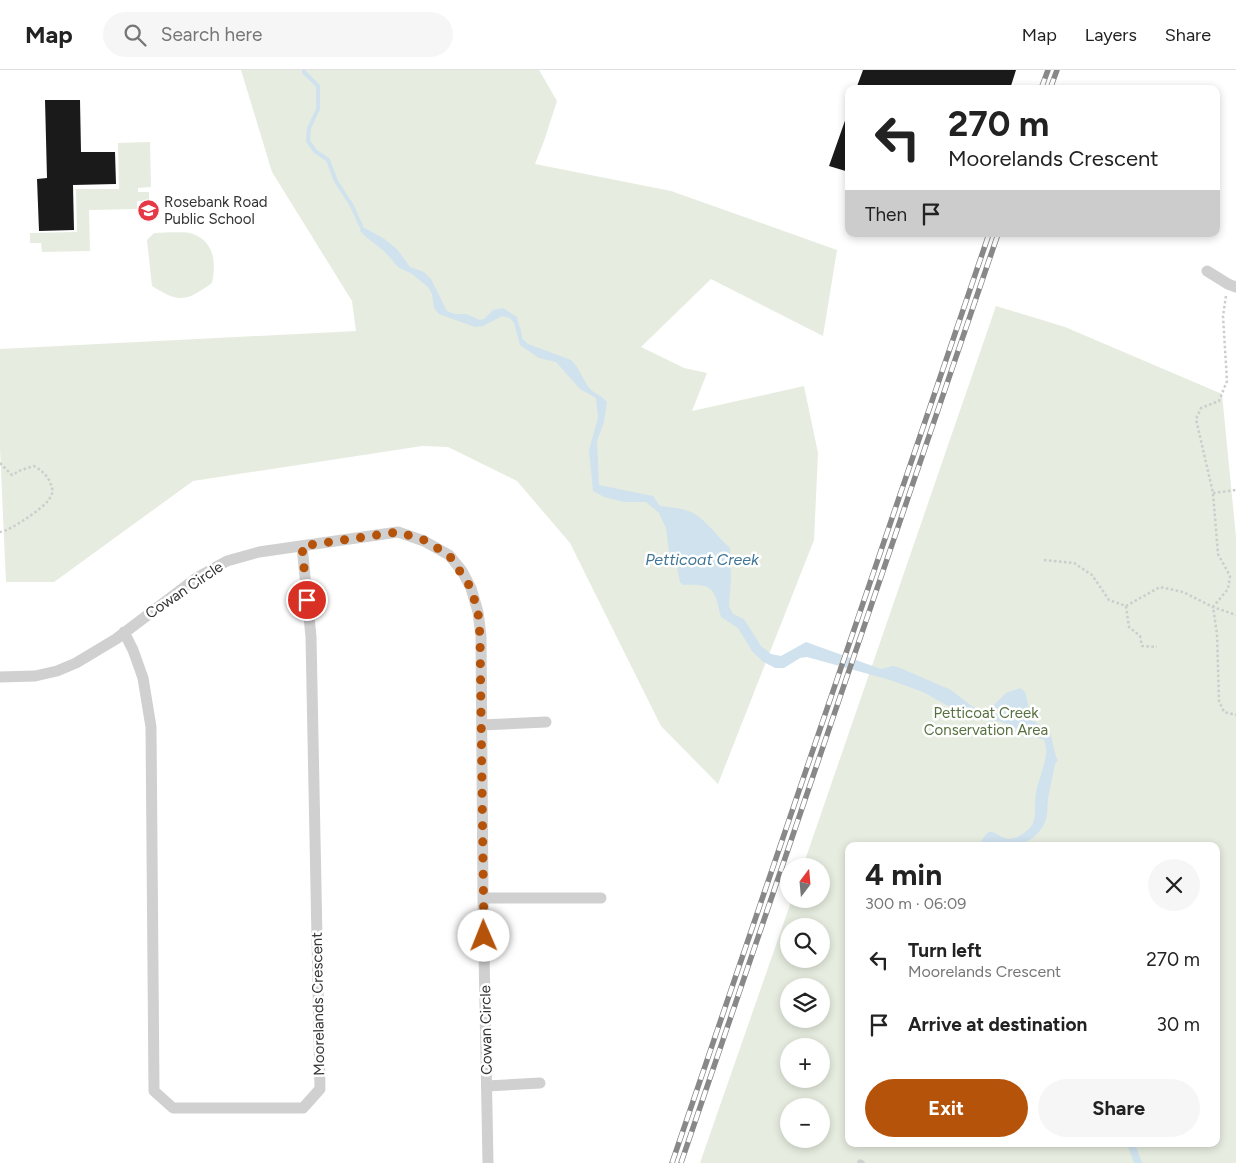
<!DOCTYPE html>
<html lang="en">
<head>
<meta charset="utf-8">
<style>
	:root { --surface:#fff; --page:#f6f6f6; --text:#222; --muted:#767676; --line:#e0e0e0; --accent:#b45309 }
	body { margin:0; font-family:Figtree,sans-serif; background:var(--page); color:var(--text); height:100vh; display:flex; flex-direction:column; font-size:19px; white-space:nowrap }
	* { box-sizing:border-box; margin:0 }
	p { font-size:16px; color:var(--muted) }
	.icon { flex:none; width:28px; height:28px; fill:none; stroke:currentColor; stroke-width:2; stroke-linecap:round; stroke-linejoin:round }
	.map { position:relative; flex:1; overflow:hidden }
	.panel { position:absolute; left:845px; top:772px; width:375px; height:305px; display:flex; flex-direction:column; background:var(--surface); border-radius:10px; box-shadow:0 2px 8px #0003 }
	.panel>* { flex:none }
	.top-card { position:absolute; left:845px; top:15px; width:375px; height:152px; border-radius:10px; box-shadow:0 2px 8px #0003; background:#fff; color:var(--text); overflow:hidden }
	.needle { width:32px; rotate:16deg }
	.tools { position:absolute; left:780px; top:788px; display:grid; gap:10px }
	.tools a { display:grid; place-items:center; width:50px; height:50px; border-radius:50%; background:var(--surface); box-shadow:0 2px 8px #0003; font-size:25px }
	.pin { position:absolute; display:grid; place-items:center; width:42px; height:42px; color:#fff; margin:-21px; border:2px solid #fff; border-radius:50%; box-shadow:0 1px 5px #0007 }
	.me { position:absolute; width:55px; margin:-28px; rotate:359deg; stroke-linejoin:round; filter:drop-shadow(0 0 4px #0008) }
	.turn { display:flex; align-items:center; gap:18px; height:105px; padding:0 20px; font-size:22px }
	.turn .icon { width:65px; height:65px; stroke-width:2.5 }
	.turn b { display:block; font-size:35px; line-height:42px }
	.then { display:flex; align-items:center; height:48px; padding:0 20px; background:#0003; gap:10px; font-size:19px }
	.round { display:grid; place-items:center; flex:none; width:52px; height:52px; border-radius:26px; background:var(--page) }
	.head { display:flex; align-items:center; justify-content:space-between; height:85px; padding:0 20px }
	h1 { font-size:30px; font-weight:700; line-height:38px }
	.cta { display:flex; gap:10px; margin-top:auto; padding:10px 20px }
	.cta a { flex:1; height:58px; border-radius:30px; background:var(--accent); color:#fff; font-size:20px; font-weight:700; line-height:58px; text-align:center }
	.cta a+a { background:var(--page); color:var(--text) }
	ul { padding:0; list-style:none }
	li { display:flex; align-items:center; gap:15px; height:65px; padding:0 20px }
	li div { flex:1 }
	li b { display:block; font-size:19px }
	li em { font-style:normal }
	header { display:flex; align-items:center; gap:30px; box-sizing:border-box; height:70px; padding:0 25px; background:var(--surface); border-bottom:1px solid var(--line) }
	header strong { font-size:24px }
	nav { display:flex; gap:28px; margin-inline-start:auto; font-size:18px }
	.search { width:350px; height:45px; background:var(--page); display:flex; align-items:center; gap:12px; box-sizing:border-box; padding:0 18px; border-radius:28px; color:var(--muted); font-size:19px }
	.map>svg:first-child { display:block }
</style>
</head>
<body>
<header>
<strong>Map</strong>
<div class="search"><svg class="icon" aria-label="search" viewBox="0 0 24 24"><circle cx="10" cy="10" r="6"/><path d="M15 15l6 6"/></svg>Search here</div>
<nav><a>Map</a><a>Layers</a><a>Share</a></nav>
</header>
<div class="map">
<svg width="1236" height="1093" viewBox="0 0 1236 1093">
	<rect width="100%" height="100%" fill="#fff"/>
	<path fill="#e6ecdf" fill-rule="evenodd" d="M241,0H539L557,31L544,71L535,94L671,121L837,180L823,266L711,209L641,277L684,298L707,303L692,341L804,316L818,383L814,470L718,714L661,656L570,473L517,411L448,377L422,376L193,411L54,512H6L0,378V279L356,261L352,231L272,102Z
		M150,72L151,117L138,118V122H149V131H137V139L89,140L90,181L42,182L41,173H30V163L77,162L76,119H119L118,73Z
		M154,163C164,163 185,161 193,164C215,172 216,194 212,213C186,231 181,234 152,216L147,170Z
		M996,236L1065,257L1222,324L1236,467V1093H700L792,829H821V796H803ZM849,776H1216V1074H849ZM789,856H821V889H789ZM789,916H821V949H789ZM789,976H821V1009H789ZM789,1036H821V1069H789Z"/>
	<path fill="#cfe2ee" d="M361,156L383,168L397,179L410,197L424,202L431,209L447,241L455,244H466L480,250L484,249L493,240L503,238L517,247C518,255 522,260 522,268L528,274L571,290C580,298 583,311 591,320C596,324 602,326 607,332L604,352L597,371L599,415L653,426L660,436C671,437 681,438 691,442C706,449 717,467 730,478L731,509L729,536L733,544L744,549L761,576L771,584L781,586L806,572L881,599L893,596L900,598L951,620L973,637L988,641L1006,623L1020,618L1025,622L1032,650L1050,662L1056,687L1058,690L1055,694C1053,706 1050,717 1048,729C1047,736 1048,745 1045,752C1035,775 1012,779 990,773L987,776H979C991,751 993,766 1008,769C1015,770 1024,763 1029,759C1038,751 1034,733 1036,722C1039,705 1051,686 1044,670L999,651L981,650L968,647L923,622L890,610L807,587L800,588L784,598H775L762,591L752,581L738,558L721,547C714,518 714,514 683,515L680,512L677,497L669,482L666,458L659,443L646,432H624L604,427L593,421L589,380L598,348L596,328L580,319L556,292L539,288L520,275L514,253L510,248L502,246L483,256L475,257L439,244L434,238L432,224L428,217L412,204L398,197L384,181L366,167L360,161Z
		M1127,1074H1135L1142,1093H1134Z"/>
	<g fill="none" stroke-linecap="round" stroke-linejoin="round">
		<path stroke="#cfe2ee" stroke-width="4" d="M304,0V2L318,16V39L309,58L308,71L315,81L328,90L336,111L352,136L361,156"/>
	</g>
	<path fill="#1a1a1a" d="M863,0H1016L1010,19H856Z
		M45,30H80L81,82H115L116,114L73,115L74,160L39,161L37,109L47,108Z
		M847,45H849V102L829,96Z"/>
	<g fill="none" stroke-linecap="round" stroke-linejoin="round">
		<path stroke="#cdcdcd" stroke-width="2.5" stroke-dasharray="2.5 2.5" stroke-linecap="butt" d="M1226,226L1223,246L1227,311L1219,331L1201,338L1196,349L1213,423L1218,484L1230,506L1228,519L1213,537L1217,564L1219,631L1224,642L1236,645
			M0,393L12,405L21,400L34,396C46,403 50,409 53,422C51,425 50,429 47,432C40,440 10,461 0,462
			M1213,423L1236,420
			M1044,490L1074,493L1092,505L1109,530L1126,536L1160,517L1183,522L1213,537L1236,545
			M1126,536L1129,557L1140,566L1142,576L1157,577"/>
		<path stroke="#d0d0d0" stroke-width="5.5" d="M860,1092L862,1093"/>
		<path stroke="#d0d0d0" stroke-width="11" d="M1207,201L1228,214L1236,217
			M124,562L133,580L143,608L151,657L154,1021L173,1038H303L320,1019L311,567L302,476
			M0,607L35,606L57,601L76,593L116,569L198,507L227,491L259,482L398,462L424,471L449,485L462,501L471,518L478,542L481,566L483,828L488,1093
			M482,655L546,652
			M483,828H601
			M487,1016L540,1013"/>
		<defs>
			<path id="rail" d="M1041,19L1048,0
				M1050,19L1057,0
				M672,1093L989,164
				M681,1093L998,164"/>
		</defs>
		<use href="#rail" stroke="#888" stroke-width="5.5"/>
		<use href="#rail" stroke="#fff" stroke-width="4" stroke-dasharray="11" stroke-linecap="butt"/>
	</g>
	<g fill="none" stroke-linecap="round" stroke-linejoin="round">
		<path stroke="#b45309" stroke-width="9" stroke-dasharray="0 16.2" d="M307,530L302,476L398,462L424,470L449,485L471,518L478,542L480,566L484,866"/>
	</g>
	<defs>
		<symbol id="school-disc" viewBox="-11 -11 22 22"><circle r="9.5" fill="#e63946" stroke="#fff"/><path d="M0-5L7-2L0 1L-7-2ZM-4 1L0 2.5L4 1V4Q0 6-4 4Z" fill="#fff"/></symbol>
	</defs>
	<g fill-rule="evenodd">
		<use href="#school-disc" x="136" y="128" width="25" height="25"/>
	</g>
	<g text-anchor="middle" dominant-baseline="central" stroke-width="5" stroke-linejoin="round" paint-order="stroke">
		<g font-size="15" fill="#333" stroke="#fff" text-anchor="start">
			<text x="164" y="132">Rosebank Road<tspan x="164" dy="17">Public School</tspan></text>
		</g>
		<g font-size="15" fill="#333" stroke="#fff">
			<text transform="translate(184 520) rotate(-34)">Cowan Circle</text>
			<text transform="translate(318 934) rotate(-91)">Moorelands Crescent</text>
			<text transform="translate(486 960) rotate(-91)">Cowan Circle</text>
		</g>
		<g font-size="15" fill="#56703f" stroke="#fff">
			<text x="986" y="643">Petticoat Creek<tspan x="986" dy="17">Conservation Area</tspan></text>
		</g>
		<g font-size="16" font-style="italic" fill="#3f7597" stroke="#fff">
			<text x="702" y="489">Petticoat Creek</text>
		</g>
	</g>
</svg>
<div class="tools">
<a><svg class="needle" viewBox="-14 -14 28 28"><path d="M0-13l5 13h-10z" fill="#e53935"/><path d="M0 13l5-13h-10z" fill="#767676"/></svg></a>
<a><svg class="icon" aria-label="search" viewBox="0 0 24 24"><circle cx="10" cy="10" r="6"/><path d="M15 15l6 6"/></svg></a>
<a><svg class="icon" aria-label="layers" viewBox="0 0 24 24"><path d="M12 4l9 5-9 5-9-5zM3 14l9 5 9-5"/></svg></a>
<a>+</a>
<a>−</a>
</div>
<div class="pin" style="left:307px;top:530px;background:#d93025"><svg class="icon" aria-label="arrive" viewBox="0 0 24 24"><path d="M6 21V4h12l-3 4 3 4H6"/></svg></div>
<svg class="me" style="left:484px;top:866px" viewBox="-20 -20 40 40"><circle r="19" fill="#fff"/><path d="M0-13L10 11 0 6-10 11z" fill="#b45309"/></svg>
<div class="top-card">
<div class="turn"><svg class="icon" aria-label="left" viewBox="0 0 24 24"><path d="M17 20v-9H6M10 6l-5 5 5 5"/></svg><div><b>270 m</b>Moorelands Crescent</div></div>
<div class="then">Then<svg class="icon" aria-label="arrive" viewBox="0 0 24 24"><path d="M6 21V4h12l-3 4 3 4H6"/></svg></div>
</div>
<section class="panel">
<div class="head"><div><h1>4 min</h1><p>300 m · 06:09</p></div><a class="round"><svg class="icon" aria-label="close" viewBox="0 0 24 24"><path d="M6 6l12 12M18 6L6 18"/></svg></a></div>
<ul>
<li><svg class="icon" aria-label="left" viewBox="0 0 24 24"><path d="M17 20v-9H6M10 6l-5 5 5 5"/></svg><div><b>Turn left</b><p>Moorelands Crescent</p></div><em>270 m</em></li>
<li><svg class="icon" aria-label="arrive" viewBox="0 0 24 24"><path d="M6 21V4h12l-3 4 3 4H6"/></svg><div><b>Arrive at destination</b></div><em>30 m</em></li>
</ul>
<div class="cta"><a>Exit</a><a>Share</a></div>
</section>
</div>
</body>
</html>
